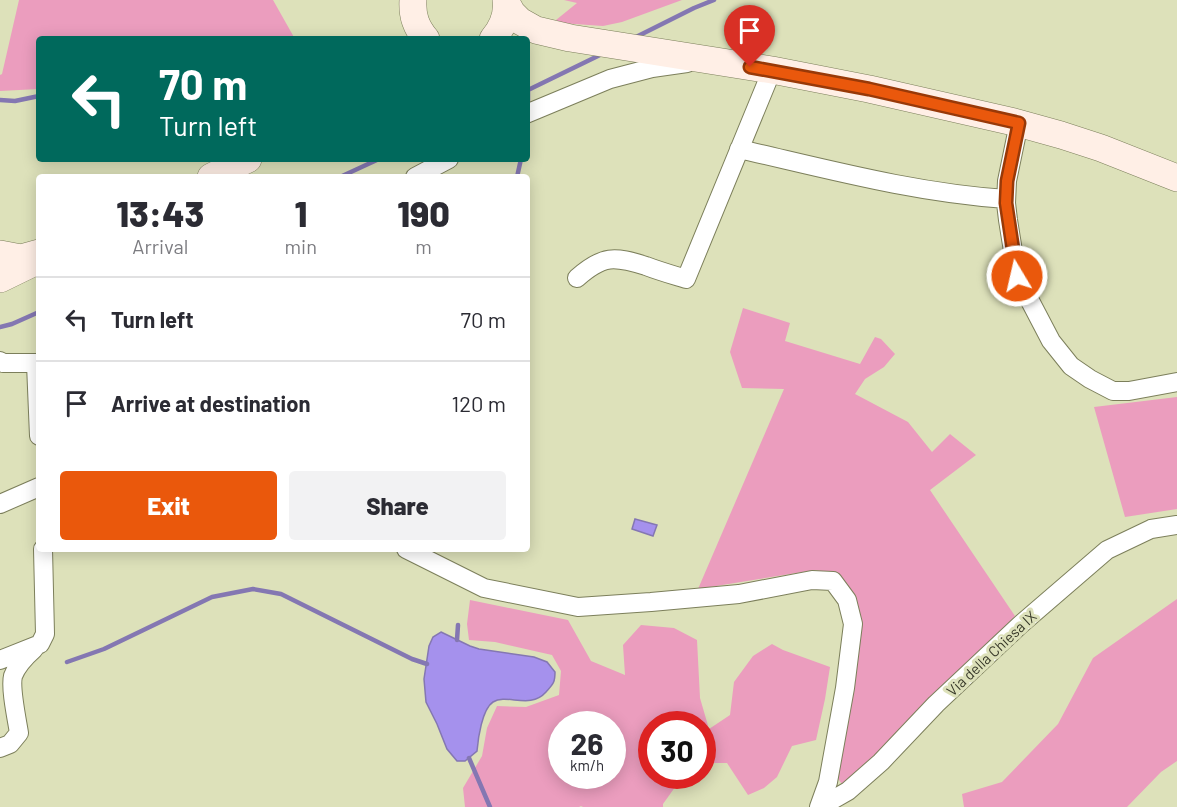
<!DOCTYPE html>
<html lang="en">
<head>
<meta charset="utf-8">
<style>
	:root { --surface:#fff; --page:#f2f2f3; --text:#2b2b33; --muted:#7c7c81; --line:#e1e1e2; --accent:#ea580c }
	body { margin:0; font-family:Barlow,sans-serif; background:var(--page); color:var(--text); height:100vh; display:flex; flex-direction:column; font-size:22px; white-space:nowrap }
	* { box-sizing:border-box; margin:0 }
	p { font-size:20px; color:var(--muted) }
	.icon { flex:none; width:33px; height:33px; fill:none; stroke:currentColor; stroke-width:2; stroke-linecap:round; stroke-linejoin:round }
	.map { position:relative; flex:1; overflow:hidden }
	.side { position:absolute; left:36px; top:174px; width:494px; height:378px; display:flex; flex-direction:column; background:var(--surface); border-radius:6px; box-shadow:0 3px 15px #0003 }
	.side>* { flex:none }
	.banner { position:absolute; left:36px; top:36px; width:494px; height:126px; border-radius:6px; box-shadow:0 3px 15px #0003; background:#00695c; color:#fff; overflow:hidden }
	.speed { position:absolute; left:548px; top:711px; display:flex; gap:12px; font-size:30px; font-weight:700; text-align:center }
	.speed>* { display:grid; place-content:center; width:78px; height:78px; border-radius:50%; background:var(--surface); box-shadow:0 3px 15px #0003; line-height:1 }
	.speed small { font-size:15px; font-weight:400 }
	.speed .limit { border:9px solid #d22; background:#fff; color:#111 }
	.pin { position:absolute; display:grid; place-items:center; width:51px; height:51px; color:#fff; margin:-62px -26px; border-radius:50% 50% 50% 0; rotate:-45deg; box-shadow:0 0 6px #0007 }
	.pin .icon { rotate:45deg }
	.me { position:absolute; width:66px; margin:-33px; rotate:351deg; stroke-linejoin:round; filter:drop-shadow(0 0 4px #0008) }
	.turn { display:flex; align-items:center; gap:21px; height:126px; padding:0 24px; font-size:27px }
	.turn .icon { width:78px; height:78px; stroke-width:2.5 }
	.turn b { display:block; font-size:42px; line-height:51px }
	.eta { display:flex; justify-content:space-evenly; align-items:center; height:102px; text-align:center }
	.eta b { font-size:36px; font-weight:800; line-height:42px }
	.primary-button { display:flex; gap:12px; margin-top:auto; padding:12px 24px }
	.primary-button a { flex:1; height:69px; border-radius:6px; background:var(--accent); color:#fff; font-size:24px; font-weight:800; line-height:69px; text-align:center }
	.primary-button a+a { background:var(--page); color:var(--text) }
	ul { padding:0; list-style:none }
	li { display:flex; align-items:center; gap:18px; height:84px; padding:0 24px; border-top:2px solid var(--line) }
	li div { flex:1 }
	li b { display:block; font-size:22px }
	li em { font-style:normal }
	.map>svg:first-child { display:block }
</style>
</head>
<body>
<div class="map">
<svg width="1177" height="807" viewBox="0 0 1177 807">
	<rect width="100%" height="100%" fill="#dde1ba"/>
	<path fill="#eb9dbe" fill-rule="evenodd" d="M19,0H273L295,39H39V89L0,91V75L2,74Z
		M564,0H682L622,22L603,26L560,23L556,20L577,3Z
		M743,308L790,323L785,341L860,364L875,337L881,339L895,354L884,367L865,379L855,394L908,422L932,452L950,434L976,455L930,490L1015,616L914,721L842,784L836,776L856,619L826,572L815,570L698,589L784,389L742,388L730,352Z
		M1177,397V509L1125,517L1094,407Z
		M1177,599V761L1161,772L1127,807H964L962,794L1002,782L1058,724L1093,658Z
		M470,600L568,620L591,661L625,675L623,645L641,625L674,628L697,640L700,698L709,729L730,715L734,682L753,656L772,644L783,650L830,667L825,699L816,740L792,746L777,777L764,788L748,795L727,763H707L702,769V724H651V776H697L692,782L678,783L663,804V807H583L581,806L579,807H465L463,788L482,756L487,728L497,706L526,707L559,695L561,671L552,655L495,642L469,640L467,624ZM561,724H612V776H561Z"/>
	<path fill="#a591ed" stroke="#8477b2" stroke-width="1.5" d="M635,519L657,525L653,536L632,529Z
		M441,632L470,646L479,649L534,657L547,662L555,672C555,683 553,684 546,692C530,710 507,693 493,702C482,709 478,739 477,751L465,761H457L447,749L437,724L426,702L424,679L429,646L433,637Z"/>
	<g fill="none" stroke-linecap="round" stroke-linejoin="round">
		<path stroke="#8477b2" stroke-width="4.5" d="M634,38L694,8L714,0
			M526,91L602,54
			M528,91V107
			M0,100L15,101L39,96
			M526,131L528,119
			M340,177L379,159
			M517,177L521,159
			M0,327L12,324L39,312
			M457,640L458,625
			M67,662L104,649L212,597L253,589L281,594L412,659L427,664
			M469,758L490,807"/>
		<defs>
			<path id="street" d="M526,114L610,79L652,68L687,63
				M1019,123L1007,181L1006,203L1008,220L1017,276L1051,341L1071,366L1090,379L1113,391H1129L1177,382
				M739,149C827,169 915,193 1006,199
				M415,177L449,159
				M577,278C603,255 614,256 646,266C659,271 673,275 686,279L772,70
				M0,361L3,363H39
				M36,364L39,436
				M0,504L39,487
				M406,549L484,588L578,607L651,602L739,594L812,580L833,581L847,600L853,624L845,688L828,782L819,807
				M0,660L40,644L45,634L43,549
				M0,748L10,744L19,733C17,720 10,688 13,676C17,665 25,657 34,649
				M820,807L848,791L881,762L936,704L1020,625L1107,550L1151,529L1177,525"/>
			<path id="secondary" d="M413,0C412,16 416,27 426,39
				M507,4L512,13L520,21L536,30L570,38L772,70L869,89L1014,122L1061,135L1101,148L1177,178
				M493,39C503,27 508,15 506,0
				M211,177L248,159
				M0,254L21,258L39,253
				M0,279L39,260"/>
		</defs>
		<use href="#street" stroke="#7c7f5b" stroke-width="20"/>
		<use href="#secondary" stroke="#7c7f5b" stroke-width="28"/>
		<use href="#street" stroke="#fff" stroke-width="18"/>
		<use href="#secondary" stroke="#ffefe6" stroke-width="27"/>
	</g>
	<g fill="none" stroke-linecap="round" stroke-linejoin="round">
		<defs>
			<path id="route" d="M750,67L869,89L1019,123L1007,181L1006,203L1017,276"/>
		</defs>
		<use href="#route" stroke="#983908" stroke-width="15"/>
		<use href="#route" stroke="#ea580c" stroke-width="10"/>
	</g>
	<g text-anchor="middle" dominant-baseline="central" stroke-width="6" stroke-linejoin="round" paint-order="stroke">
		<g font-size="15" fill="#38392a" stroke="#dde1ba">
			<text transform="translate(991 653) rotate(-43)">Via della Chiesa IX</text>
		</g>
	</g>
</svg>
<div class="speed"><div>26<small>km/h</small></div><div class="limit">30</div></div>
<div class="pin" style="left:750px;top:67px;background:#d93025"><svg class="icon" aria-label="arrive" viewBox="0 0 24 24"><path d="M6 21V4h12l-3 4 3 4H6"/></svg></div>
<svg class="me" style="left:1017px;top:276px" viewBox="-20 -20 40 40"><circle r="17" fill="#ea580c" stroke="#fff" stroke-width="3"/><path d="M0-11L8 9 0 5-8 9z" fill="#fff"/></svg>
<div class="banner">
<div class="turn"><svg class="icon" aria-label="left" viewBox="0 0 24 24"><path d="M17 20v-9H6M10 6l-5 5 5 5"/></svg><div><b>70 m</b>Turn left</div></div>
</div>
<section class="side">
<div class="eta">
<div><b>13:43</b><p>Arrival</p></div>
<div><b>1</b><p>min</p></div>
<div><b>190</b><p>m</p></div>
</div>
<ul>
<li><svg class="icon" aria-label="left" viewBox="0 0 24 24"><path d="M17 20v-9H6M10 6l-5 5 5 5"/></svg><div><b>Turn left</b></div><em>70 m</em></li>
<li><svg class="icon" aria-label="arrive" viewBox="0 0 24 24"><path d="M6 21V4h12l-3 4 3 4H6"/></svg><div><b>Arrive at destination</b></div><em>120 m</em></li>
</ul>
<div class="primary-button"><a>Exit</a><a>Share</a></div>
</section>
</div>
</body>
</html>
